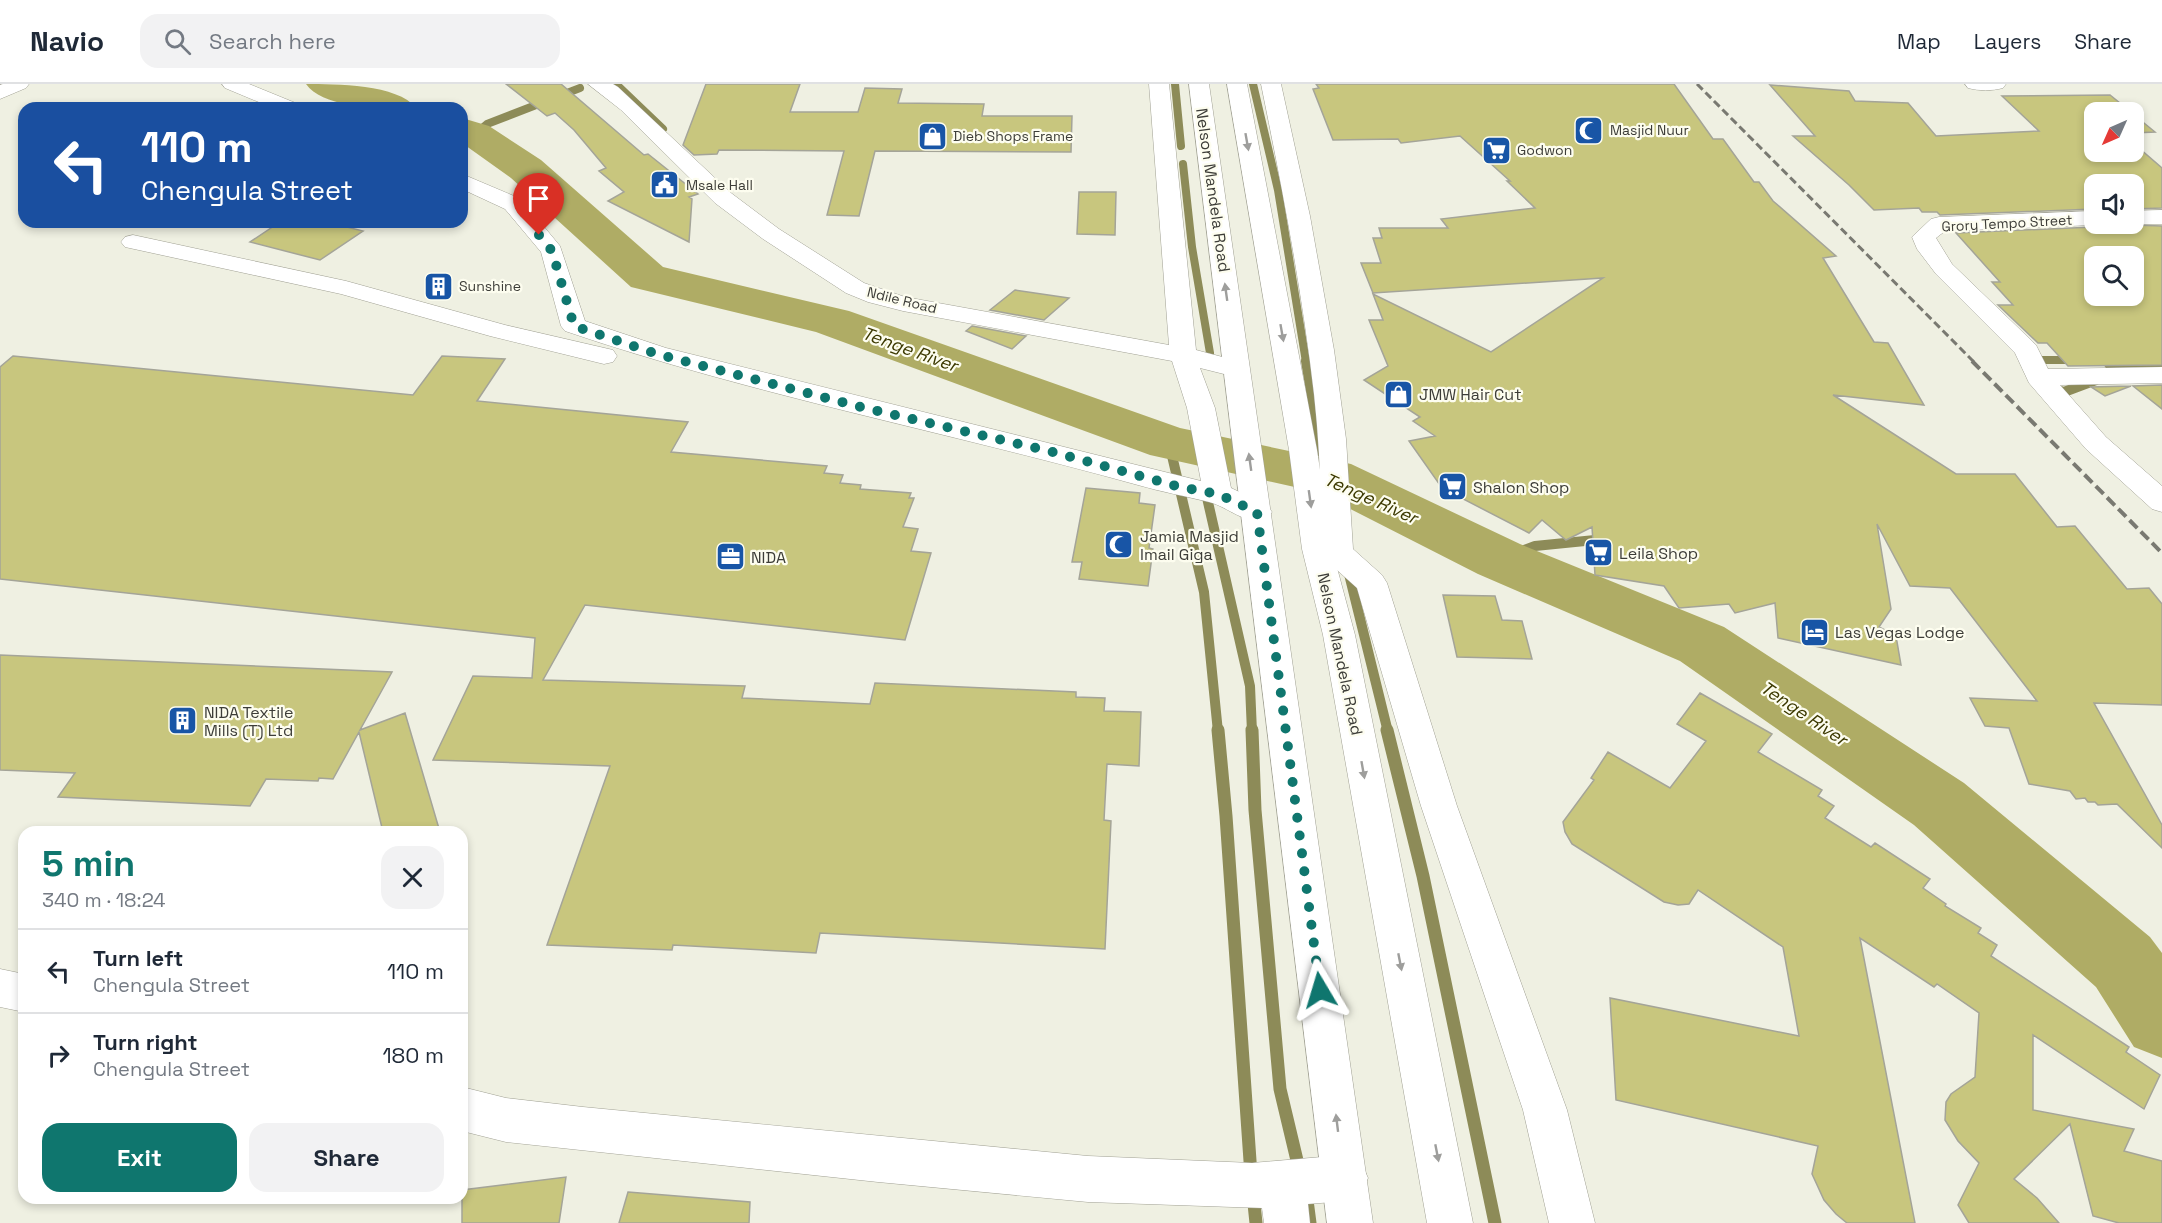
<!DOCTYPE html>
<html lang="en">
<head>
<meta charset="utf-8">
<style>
	:root { --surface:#fff; --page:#f2f2f3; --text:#1f2937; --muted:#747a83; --line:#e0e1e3; --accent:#0f766e }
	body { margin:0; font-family:"Space Grotesk",sans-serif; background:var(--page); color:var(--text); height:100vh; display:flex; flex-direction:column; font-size:22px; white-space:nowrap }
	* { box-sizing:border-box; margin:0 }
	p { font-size:20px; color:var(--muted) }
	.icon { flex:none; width:33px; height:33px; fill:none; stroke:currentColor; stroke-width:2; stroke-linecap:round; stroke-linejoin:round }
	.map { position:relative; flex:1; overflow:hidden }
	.panel { position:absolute; left:18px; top:742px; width:450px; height:378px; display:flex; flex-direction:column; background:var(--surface); border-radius:18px; box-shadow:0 3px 9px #0003 }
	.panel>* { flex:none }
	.hud { position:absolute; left:18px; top:18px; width:450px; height:126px; border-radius:18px; box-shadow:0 3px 9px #0003; background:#1a4fa0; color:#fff; overflow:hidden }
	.needle { width:39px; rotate:225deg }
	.fabs { position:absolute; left:2084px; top:18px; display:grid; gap:12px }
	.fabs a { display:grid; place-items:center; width:60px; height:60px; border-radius:12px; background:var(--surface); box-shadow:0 3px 9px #0003; font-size:30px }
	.pin { position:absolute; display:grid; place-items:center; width:51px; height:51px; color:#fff; margin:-62px -26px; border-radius:50% 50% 50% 0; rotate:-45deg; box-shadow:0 0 6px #0007 }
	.pin .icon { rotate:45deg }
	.me { position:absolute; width:66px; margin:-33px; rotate:353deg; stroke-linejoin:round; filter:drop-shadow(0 0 4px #0008) }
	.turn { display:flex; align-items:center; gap:21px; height:126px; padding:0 24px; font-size:27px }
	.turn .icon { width:78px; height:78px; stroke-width:2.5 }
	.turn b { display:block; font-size:42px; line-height:51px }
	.round { display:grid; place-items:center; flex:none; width:63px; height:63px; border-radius:18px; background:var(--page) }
	.headline { display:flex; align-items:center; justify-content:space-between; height:102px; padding:0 24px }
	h1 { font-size:36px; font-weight:700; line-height:45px; color:var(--accent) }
	.button { display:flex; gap:12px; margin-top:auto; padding:12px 24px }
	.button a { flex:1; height:69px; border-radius:18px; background:var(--accent); color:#fff; font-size:24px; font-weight:700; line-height:69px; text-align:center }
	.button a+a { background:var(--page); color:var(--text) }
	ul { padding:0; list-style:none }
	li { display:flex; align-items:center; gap:18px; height:84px; padding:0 24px; border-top:2px solid var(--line) }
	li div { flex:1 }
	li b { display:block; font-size:22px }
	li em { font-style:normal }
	header { display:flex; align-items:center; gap:36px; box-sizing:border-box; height:84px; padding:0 30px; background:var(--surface); border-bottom:2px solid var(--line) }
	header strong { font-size:28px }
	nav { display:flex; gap:33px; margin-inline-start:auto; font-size:21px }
	.search { width:420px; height:54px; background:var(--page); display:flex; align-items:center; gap:15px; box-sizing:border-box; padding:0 21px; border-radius:18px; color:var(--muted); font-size:22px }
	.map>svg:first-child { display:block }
</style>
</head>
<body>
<header>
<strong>Navio</strong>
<div class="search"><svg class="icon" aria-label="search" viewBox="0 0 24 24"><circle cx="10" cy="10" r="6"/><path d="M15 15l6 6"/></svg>Search here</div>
<nav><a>Map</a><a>Layers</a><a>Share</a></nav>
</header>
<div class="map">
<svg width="2162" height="1139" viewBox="0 0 2162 1139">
	<rect width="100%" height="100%" fill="#eff0e2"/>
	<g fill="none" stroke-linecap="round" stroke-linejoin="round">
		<path stroke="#8d8b58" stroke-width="8" d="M616,0L663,45
			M1175,0L1181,62
			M1253,0L1278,106L1306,278
			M475,50L487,40L580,4
			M1183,80L1192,163L1210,269
			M2031,276H2075"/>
		<path stroke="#8d8b58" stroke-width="10" d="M1306,277L1321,368
			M2109,280L2162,284
			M2054,305L2064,308L2096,296
			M1169,359L1204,508L1218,648
			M1205,405L1250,602L1252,648
			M1499,475L1535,462L1605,455
			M1348,486L1388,648"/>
		<path stroke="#8d8b58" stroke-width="13" d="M1218,646L1226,732L1251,1091
			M1252,646L1255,726L1280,1005L1300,1089
			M1387,646L1423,792L1495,1139
			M1253,1110L1256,1139
			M1307,1116L1310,1139"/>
		<path fill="#afac65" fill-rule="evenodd" d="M306,0C335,0 398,0 416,24C387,24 324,26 306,0Z
			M462,34L489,42L541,76L663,183L849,227L1180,344L1351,380L1520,460L1724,543L1964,699L2150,853L2162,869V974L2134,963L2096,903L1914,741L1680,577L1478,490L1317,408L1150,371L816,248L631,203L511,94L462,59Z"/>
	</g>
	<path fill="#c8c67e" stroke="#a4a498" stroke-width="1.5" fill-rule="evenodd" d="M506,0H561L644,71L648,70L698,110L689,113L692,115L689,158L608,117L624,108L599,87L606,84L574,46L555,29L547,32Z
		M706,0H800L790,28H858L865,4L902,5L898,19L984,20L982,32H1072L1071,68L875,67L859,132L827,131L844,67L719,66L717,70L694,71L683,61Z
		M1316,0H1674L1713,55H1723L1754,98H1759L1773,117L1836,172L1823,174L1874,258L1888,259L1924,321L1833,311L1956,390H2015L2057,443L2075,442L2127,505L2149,504L2162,520V621L2094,619L2162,741V764L2117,720L2098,721L2095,718H2088L2085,714L2076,715L2070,707L2029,700L2009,644L1985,642L1970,614L2037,617L1950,504L1910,502L1877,440L1891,525L1879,543L1896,552L1901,581L1778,554L1775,519L1735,529L1729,520L1679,524L1664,502L1595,491L1592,443L1566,456L1542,436L1529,449L1442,404L1409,357L1435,352L1413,337L1420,333L1364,296L1388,282L1369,236H1383L1373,210L1491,268L1603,194L1373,209L1361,179H1381L1373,154H1382L1379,144H1448L1441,135L1535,124L1507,97H1510L1460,52L1401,59L1398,55L1333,56L1313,5L1319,4Z
		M1770,1L1849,7L1855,17L1908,19L1936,52L2039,47L2002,12L2110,11L2131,28H2094V68H2133V59L2162,84V124L2133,125V100H2094V125L1940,131L1937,128H1922L1919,124L1874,126L1849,101L1793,52H1815Z
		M2133,30L2155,48L2133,49Z
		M1079,108H1116L1115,151L1077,150Z
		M280,138H327L363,147L320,176L250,158Z
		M2101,140L2162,142V281L2068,282L2047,259H2038L1998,221H2013L1992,198H2000L1956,149L2094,143ZM2094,172H2133V212H2094Z
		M1015,206L1069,214L1044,236L990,226Z
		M972,242L1026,252L1012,265L966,247Z
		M13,272L413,311L442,272L505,275L477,317L688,338L671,368L827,382L824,389L843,391L840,399L861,401L860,405L911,409L909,414H914L903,443L918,445L911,467L931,469L905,556L585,521L543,596L745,602L742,614L870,620L875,599L1076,608V613L1105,614L1104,627L1141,628L1139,682L1107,680L1104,736L1111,737L1105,865L820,849L816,869L673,861L672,866L547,861L610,682L433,676L473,592L532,594L535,554L0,495V283Z
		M2162,301V325L2133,302Z
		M2131,302L2105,312L2091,303Z
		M1086,404L1140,409L1139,419L1155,421L1149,464L1153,465L1148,502L1079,495L1082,478H1072Z
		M1443,511L1495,512L1502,536L1522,537L1532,575L1457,573Z
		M0,571L392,588L360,646L405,629L440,748H383L359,648L333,695L319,694L318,697L266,695L250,722L58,713L75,689L0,686Z
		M1700,609L1772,650L1758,668L1822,706L1818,712L1834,722L1825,734L1871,763L1875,759L1930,795L1923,804L1946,820L1945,822L1981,844L1978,849L1997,861L1991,872L2129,963L2126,968L2160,991L2144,1025L2033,951V1026L2134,1045L2124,1067L2162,1077V1139H2119L2093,1132L2070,1040L2014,1095L2037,1114L2059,1139H1969L1958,1121L1979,1079L1958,1057L1945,1036L1946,1018L1951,1010L1975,993L1979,929L1937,900L1934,903L1860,854L1915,1139H1847L1836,1130L1824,1116L1812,1090L1818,1062L1616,1016L1610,914L1799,952L1783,863L1698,806L1689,820L1678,821L1664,818L1572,760L1565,748L1563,738L1594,696L1591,694L1608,668L1670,704L1706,657L1677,640Z
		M566,1093L559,1139H462V1106Z
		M628,1108L750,1118L749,1139H619Z"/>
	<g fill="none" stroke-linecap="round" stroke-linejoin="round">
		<defs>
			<path id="minor" d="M3,0H29L26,4L0,15V1Z
				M222,0H249L298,20L301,24H273L225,4Z
				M588,0H613L618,3L731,109L779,145L864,199L905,213L1169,261L1149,0H1169L1196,266L1245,279L1249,285L1245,291L1236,293L1200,284L1215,324L1231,404L1267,421L1272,428L1267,435C1245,442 1229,423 1209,418C1185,412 1162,408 1138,401C948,348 753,311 565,247L561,242L541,168L505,125L462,105V90L521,115L560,162L585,237L666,264L1201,397L1187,324L1172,277L903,227L868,218L846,209L763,155L715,119L621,26Z
				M1261,0H1281L1310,132L1334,266L1346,355L1353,465L1382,491L1387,499L1457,722L1567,1026L1595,1139H1549L1523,1026L1421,722L1357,504L1327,477L1323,469C1321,416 1320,363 1314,310C1302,206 1282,103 1261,0Z
				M1965,0H2006L2003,4C1992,7 1979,7 1968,4Z
				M2162,126V140H2128H2133V127Z
				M2094,127V140H2099L2094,141L1945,147L1936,154L1952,180L2036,261L2048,285L2162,283V299L2060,301L2106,353L2162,402V428L2152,425L2086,365L2029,299L2015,269L1936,190L1917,165L1912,153L1931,135L1939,133Z
				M133,151L346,197L505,241L613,266L617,272L613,278L604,280L490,252L341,210L125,163L121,158L125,153Z
				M0,885L24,890V928L0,923Z
				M462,1003L506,1014L583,1023L1088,1072L1252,1079L1345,1071L1361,1078L1368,1094L1361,1110L1345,1117L1308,1120L1310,1139H1264L1262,1124L1088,1118L878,1098L506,1058L462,1047Z"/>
			<path id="major" d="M1189,0H1209L1373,1139H1327Z
				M1227,0H1247L1317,366L1332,465L1355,551L1473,1139H1427L1323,551L1302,465L1289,366Z"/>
		</defs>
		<use href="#minor" stroke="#a1a194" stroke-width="1"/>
		<use href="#major" stroke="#a1a194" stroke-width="1"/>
		<use href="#minor" fill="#fff" fill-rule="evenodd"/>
		<use href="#major" fill="#fff" fill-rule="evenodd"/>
		<path stroke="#797971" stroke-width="3" stroke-dasharray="8 4" stroke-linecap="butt" d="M1697,0L1974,278"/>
		<path stroke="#797971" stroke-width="4" stroke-dasharray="11 5" stroke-linecap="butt" d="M1972,277L2162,469"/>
	</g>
	<defs><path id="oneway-solid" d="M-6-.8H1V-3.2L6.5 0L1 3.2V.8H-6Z" transform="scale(1.5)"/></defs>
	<g fill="#9e9e9c">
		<use href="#oneway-solid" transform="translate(1247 58) rotate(80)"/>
		<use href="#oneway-solid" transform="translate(1226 208) rotate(-98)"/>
		<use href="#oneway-solid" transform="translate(1282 249) rotate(80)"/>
		<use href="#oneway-solid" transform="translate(1250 378) rotate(-98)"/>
		<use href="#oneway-solid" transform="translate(1310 415) rotate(82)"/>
		<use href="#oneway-solid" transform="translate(1363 686) rotate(80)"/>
		<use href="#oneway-solid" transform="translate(1400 878) rotate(79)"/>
		<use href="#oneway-solid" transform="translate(1337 1039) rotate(-97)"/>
		<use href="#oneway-solid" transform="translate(1437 1069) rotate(79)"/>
	</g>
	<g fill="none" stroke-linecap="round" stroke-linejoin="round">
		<path stroke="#0f766e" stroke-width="10" stroke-dasharray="0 18" d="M539,151L552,167L574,242L657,270L865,324L1049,367L1180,403L1218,410L1257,428L1320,906"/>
	</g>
	<defs>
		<symbol id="mosque-square" viewBox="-11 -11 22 22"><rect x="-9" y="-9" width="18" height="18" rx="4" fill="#1855a6" stroke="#fdfdef"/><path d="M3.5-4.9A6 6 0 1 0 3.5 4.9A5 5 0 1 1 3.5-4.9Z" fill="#fff"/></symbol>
		<symbol id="shop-square" viewBox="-11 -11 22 22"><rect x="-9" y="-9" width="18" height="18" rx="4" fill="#1855a6" stroke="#fdfdef"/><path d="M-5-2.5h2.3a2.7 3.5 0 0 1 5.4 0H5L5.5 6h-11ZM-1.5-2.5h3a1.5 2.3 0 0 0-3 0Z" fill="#fff"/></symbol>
		<symbol id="supermarket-square" viewBox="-11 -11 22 22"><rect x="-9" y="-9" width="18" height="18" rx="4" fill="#1855a6" stroke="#fdfdef"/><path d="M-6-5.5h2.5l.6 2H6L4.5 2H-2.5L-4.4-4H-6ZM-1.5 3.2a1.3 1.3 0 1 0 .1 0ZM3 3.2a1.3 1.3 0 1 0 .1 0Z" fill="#fff"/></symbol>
		<symbol id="civic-square" viewBox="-11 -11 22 22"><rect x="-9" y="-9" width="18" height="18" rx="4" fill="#1855a6" stroke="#fdfdef"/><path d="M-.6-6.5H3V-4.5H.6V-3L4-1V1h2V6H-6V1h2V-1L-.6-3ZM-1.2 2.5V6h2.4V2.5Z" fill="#fff"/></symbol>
		<symbol id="building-square" viewBox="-11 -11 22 22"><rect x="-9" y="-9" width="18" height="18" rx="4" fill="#1855a6" stroke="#fdfdef"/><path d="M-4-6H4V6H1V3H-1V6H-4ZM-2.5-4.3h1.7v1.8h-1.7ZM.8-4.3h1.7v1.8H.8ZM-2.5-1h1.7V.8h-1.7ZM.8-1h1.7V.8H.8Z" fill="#fff"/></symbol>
		<symbol id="office-square" viewBox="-11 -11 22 22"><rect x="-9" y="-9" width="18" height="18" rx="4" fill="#1855a6" stroke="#fdfdef"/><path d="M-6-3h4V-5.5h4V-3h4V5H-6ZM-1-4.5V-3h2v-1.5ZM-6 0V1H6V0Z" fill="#fff"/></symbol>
		<symbol id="hotel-square" viewBox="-11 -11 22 22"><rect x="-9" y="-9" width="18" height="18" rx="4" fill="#1855a6" stroke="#fdfdef"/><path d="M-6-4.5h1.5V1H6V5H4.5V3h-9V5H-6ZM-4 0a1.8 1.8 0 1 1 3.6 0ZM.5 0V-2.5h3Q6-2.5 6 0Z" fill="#fff"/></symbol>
	</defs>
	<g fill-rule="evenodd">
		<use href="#mosque-square" x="1572" y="30" width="33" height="33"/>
		<use href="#shop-square" x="916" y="36" width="33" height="33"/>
		<use href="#supermarket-square" x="1480" y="50" width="33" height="33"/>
		<use href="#civic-square" x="648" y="84" width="33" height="33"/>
		<use href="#building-square" x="422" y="186" width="33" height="33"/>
		<use href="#shop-square" x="1382" y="294" width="33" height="33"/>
		<use href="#supermarket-square" x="1436" y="386" width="33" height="33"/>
		<use href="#mosque-square" x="1102" y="444" width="33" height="33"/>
		<use href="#supermarket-square" x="1582" y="452" width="33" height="33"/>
		<use href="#office-square" x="714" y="456" width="33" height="33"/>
		<use href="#hotel-square" x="1798" y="532" width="33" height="33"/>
		<use href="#building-square" x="166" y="620" width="33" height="33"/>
	</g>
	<g text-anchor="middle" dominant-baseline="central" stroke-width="4.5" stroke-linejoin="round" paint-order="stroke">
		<g font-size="14" fill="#3d3d38" stroke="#fdfdef" text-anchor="start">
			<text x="1610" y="46">Masjid Nuur</text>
			<text x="953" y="52">Dieb Shops Frame</text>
			<text x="1517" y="66">Godwon</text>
			<text x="686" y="101">Msale Hall</text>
			<text x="459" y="202">Sunshine</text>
		</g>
		<g font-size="14" fill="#3d3d38" stroke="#fdfdef">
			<text transform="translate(2007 139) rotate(-3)">Grory Tempo Street</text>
			<text transform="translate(902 216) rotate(14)">Ndile Road</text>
		</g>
		<g font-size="16" fill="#3d3d38" stroke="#fdfdef">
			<text transform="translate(1213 106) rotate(82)">Nelson Mandela Road</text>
			<text transform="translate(1340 570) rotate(78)">Nelson Mandela Road</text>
		</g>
		<g font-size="16" fill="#3d3d38" stroke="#fdfdef" text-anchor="start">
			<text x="1419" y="310">JMW Hair Cut</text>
			<text x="1473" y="403">Shalon Shop</text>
			<text x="1140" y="452">Jamia Masjid<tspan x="1140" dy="18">Imail Giga</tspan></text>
			<text x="1619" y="469">Leila Shop</text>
			<text x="751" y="473">NIDA</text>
			<text x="1835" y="548">Las Vegas Lodge</text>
			<text x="204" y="628">NIDA Textile<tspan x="204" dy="18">Mills (T) Ltd</tspan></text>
		</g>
		<g font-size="18" font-style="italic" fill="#3c3900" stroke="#fdfdef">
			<text transform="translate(910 265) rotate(20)">Tenge River</text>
			<text transform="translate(1371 414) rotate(24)">Tenge River</text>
			<text transform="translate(1804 629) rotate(34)">Tenge River</text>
		</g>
	</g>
</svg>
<div class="fabs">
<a><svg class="needle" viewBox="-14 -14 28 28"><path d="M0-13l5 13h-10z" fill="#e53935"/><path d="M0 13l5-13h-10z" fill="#747a83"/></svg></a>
<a><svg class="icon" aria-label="sound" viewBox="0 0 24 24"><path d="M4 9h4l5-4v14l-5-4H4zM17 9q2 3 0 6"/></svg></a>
<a><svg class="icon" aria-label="search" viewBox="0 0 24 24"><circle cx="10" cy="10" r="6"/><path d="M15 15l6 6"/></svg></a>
</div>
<div class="pin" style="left:539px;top:151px;background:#d93025"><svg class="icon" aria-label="arrive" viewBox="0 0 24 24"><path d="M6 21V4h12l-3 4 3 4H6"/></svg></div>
<svg class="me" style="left:1320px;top:906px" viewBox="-20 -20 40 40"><path d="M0-17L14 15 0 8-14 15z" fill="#0f766e" stroke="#fff" stroke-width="4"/></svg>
<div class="hud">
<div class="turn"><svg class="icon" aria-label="left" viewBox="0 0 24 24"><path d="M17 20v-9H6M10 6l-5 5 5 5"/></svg><div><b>110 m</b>Chengula Street</div></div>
</div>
<section class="panel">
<div class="headline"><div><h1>5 min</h1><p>340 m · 18:24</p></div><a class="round"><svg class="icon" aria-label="close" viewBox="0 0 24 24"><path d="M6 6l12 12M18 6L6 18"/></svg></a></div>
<ul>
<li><svg class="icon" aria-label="left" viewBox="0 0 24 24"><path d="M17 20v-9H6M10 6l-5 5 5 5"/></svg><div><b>Turn left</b><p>Chengula Street</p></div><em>110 m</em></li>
<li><svg class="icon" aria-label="right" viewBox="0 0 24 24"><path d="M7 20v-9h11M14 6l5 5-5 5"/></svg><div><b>Turn right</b><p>Chengula Street</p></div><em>180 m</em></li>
</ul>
<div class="button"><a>Exit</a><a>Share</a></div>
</section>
</div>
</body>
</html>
